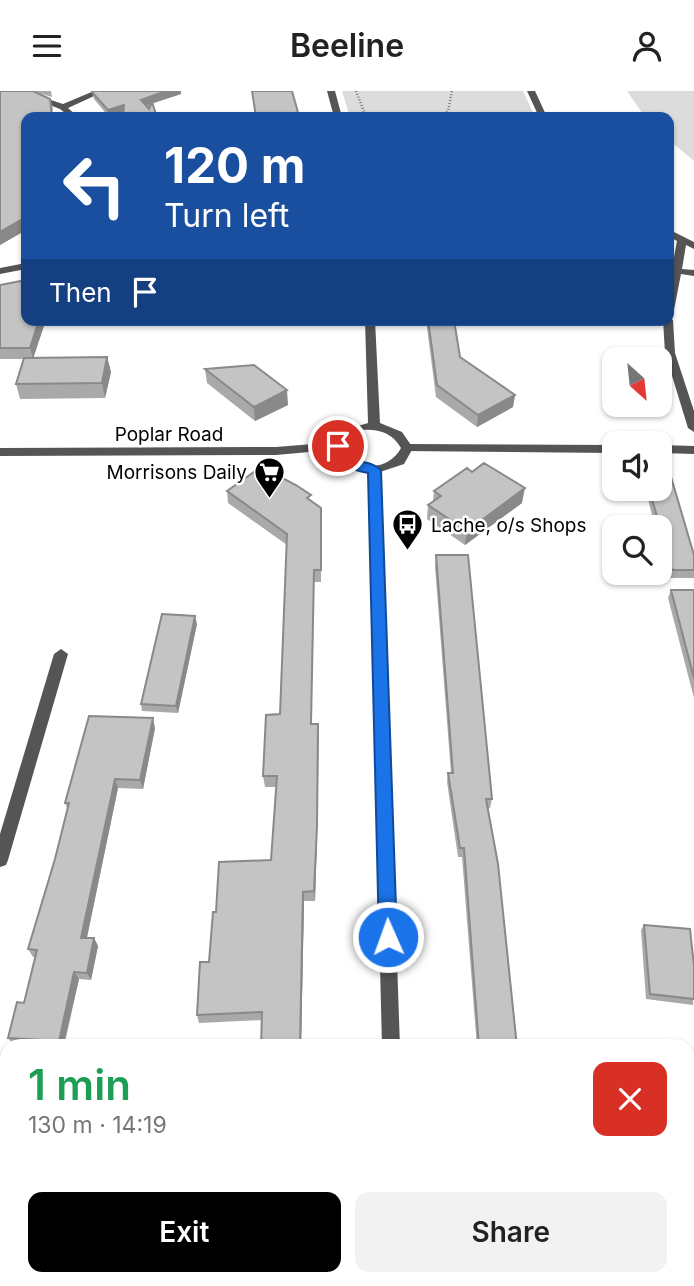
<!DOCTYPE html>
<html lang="en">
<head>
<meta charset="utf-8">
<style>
	:root { --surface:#fff; --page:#f2f2f2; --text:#222; --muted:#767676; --accent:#000 }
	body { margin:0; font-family:Inter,sans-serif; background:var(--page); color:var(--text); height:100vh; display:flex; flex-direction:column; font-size:26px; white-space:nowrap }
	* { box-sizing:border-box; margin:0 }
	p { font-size:23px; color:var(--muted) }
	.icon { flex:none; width:38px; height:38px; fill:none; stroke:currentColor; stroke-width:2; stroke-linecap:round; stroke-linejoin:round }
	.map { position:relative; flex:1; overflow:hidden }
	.side { position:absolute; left:0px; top:948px; width:695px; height:247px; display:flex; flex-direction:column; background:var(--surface); border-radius:21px 21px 0 0; box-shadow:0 2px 5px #0004 }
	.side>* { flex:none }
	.guide { position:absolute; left:21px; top:21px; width:653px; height:214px; border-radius:14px; box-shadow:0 2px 5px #0004; background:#1a4fa0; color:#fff; overflow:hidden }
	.needle { width:46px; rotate:153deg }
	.tools { position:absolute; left:602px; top:256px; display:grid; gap:14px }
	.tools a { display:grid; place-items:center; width:70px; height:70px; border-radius:14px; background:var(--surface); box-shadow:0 2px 5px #0004; font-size:35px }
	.pin { position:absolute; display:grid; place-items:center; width:60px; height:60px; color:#fff; margin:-30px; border:4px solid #fff; border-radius:50%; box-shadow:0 2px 7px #0007 }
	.me { position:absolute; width:77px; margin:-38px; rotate:358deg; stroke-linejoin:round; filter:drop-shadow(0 0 5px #0008) }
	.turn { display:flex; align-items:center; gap:24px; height:147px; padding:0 28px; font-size:32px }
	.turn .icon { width:91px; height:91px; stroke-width:2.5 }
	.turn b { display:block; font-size:49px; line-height:60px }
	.then { display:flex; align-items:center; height:66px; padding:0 28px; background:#0003; gap:14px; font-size:26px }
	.round { display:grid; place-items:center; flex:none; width:74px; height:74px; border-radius:14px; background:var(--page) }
	.summary { display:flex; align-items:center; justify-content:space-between; height:119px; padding:0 28px }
	h1 { font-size:42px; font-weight:600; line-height:52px; color:#1e9e55 }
	.primary-button { display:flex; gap:14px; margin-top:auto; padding:14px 28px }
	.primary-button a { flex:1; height:80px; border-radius:14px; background:var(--accent); color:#fff; font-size:28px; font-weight:600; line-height:80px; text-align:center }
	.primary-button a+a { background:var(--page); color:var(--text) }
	header { display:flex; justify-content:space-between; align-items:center; height:91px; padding:0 28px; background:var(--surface); font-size:32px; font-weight:600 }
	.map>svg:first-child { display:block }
</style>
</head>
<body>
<header><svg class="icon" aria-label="menu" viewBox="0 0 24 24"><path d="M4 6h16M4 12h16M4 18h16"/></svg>Beeline<svg class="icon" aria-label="person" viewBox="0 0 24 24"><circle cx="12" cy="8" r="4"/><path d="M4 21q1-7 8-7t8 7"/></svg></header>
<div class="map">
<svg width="694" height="1195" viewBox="0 0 694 1195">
	<rect width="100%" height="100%" fill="#fff"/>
	<path fill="#dcdcdc" d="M342,0H523L535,26H350Z
		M627,0H694V70L669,49L668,26H645Z"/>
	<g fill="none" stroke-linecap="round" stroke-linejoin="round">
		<path stroke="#777" stroke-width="2.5" stroke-dasharray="1 2" stroke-linecap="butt" d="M356,0L366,26
			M443,26L448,20L452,0"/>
		<path fill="#555" fill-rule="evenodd" d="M13,0H24L63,13L94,0H105L68,17L78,26H70L60,18Z
			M527,0H535L547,26H539Z
			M668,138L694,151V158L686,154L682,178L694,179V185L681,183L673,224L670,226L673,229L675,262L694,320V341L688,337L665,262L663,229H668V196L671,182H668V176L672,177L677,150L668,145Z
			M26,172V178L0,183V177Z
			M338,351L342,352V358L276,364L0,365V357L276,356Z
			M407,353L614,354V362L403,360L401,357Z
			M660,354L694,355V363L660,362Z
			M61,558L68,563L8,769L6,774L0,776V743L54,563Z"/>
		<path fill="#555" fill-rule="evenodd" d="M327,0H335L342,26H334Z
			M365,229H375L380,332L402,341L413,357L404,373L380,381L400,956H382L368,382C347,379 341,375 332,355L344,339L368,332ZM362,339C380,338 392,342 401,357C388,381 355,381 344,355C348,347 354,342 362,339Z
			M388,1188H408V1195H388Z"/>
	</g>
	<path fill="#a9a9a9" d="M0,0H51L52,6L35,1L50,8L53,18L26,139L0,154Z
		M94,0H181V3L152,12L157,26L123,22L109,26L94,8L92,1Z
		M26,189L34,267L107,266L111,281L105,307L20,308L16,293L23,268H0V194Z
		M426,229H454L460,266L515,304L513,316L477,336L436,306Z
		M205,278L288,314L255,330L207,292Z
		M646,397H649L694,464V487H669L660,453V436H655L646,400Z
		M227,400L312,410L321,417V491H314L311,633L319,644L317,745L315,810H304L301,956H261L262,929L199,932L197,924L209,871L216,821L271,769L277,696H265L263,685L280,623L287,454L228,412Z
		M434,400L522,412L465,454L427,428L428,414L433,410Z
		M436,464L492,708L490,717H488L517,956H477L462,766H458L447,691L448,682H451L435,475Z
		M671,499H694V607L668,507Z
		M197,533L178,622L142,620L141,613Z
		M155,637L143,698L118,697L87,847H94L98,855L91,889L79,888L64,956L14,954L8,947L24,912L36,866H33L28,858L55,768L67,717L65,712Z
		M644,834L694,875L693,914L646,908L641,839Z
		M494,1188H542V1195H494Z"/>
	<path fill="#898989" d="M166,0H181V3L142,16L141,9Z
		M124,14L126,22L109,26L108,19Z
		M26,126V139L0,154V141Z
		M39,229H46L33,268L30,257Z
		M107,266L111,281L105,307L102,292Z
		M287,299L288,314L255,330L254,316Z
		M515,304L513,316L477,336L478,324Z
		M525,397L522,412L465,454L467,440Z
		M314,479V491L311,644V633Z
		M195,525L197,533L178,622L176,615Z
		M153,627L155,637L143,698L140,689Z
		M318,633L317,745L315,810L314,800Z
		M115,688L118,697L85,855L81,847Z
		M303,801L304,810L301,956H300Z
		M94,847L98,855L91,889L87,882Z
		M74,881L79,888L63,956L59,950Z"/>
	<path fill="#c4c4c4" stroke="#898989" stroke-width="2" d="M0,0H33L50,8L52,26H26V126L0,141Z
		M94,0H166L141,9L149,18L152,11L157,26H123L124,14L108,19L92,1Z
		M252,0H292L299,25L281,26H256Z
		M26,189V229H39L30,257H0V194Z
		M428,229H454L460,266L515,304L478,324L437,294Z
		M107,266L102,292L16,293L24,267Z
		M254,274L287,299L254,316L205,278Z
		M484,372L525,397L467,440L428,414L441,405L434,400L467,377L472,381Z
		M261,376L296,394L311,404L307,407L321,417V479H314L311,633H318L317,735L314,800L303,801L300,956H261L262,921L197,924L200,871H209L213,821H216L219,771L271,769L277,685H263L266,624L280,623L287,443L227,400Z
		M671,386L694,464V479H672L649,397H660V389Z
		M436,464H468L492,708H486L498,773L517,956H479L464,757H460L448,682H453Z
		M671,499H694V587Z
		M162,523L195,525L176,615L141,613Z
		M89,625L153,627L140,689L115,688L81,847H94L87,882L74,881L59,950L8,947L17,911L24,912L37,859L28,858L55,768L69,712H65Z
		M644,834L690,838L694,875V908L650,903Z
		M257,1188H298V1195H256Z
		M497,1188H542V1195H497Z"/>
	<path fill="#1a73e8" stroke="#114b97" stroke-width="2" d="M338,351L343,352C358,381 363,364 381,379L397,846L395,852L388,855L381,852L379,846L368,382C347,378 339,375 332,355Z"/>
	<defs>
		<symbol id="supermarket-pin" viewBox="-11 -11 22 30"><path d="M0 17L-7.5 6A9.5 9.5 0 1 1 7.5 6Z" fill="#000" stroke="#fff"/><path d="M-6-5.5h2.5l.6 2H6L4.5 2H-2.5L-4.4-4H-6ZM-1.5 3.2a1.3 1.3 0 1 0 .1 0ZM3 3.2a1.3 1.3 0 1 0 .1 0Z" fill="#fff"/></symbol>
		<symbol id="bus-pin" viewBox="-11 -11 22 30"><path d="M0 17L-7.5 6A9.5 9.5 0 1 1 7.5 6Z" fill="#000" stroke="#fff"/><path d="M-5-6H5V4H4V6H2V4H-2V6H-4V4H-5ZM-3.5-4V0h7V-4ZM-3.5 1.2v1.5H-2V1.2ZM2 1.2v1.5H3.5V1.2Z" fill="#fff"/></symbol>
	</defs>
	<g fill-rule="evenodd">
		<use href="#supermarket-pin" x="252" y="364" width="35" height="47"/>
		<use href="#bus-pin" x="390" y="416" width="35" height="47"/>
	</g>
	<g text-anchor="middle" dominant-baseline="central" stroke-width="5" stroke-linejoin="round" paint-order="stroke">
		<g font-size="19" fill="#000" stroke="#fff">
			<text x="169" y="343">Poplar Road</text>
		</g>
		<g font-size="19" fill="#000" stroke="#fff" text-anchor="end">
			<text x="247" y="381">Morrisons Daily</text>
			<text x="431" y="434" text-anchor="start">Lache, o/s Shops</text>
		</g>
	</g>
</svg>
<div class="tools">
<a><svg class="needle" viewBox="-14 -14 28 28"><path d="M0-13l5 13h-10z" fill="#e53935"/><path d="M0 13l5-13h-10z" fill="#767676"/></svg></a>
<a><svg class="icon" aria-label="sound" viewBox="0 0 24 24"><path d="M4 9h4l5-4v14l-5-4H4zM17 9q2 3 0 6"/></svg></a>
<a><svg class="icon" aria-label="search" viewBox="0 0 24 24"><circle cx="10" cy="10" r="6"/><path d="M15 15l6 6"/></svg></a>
</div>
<div class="pin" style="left:338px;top:355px;background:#d93025"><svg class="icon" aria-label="arrive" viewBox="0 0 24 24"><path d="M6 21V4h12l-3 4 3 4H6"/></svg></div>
<svg class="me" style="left:388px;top:846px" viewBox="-20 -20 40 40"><circle r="17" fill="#1a73e8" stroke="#fff" stroke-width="3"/><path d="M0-11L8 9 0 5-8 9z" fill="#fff"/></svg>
<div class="guide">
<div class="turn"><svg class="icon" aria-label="left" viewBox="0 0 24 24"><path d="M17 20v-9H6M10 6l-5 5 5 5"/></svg><div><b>120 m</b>Turn left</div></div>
<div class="then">Then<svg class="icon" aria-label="arrive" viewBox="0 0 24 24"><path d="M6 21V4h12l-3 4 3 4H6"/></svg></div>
</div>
<section class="side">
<div class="summary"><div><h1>1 min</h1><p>130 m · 14:19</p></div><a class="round" style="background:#d93025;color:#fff"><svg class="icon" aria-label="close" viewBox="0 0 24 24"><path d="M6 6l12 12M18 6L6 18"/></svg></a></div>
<div class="primary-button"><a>Exit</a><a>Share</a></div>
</section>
</div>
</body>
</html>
